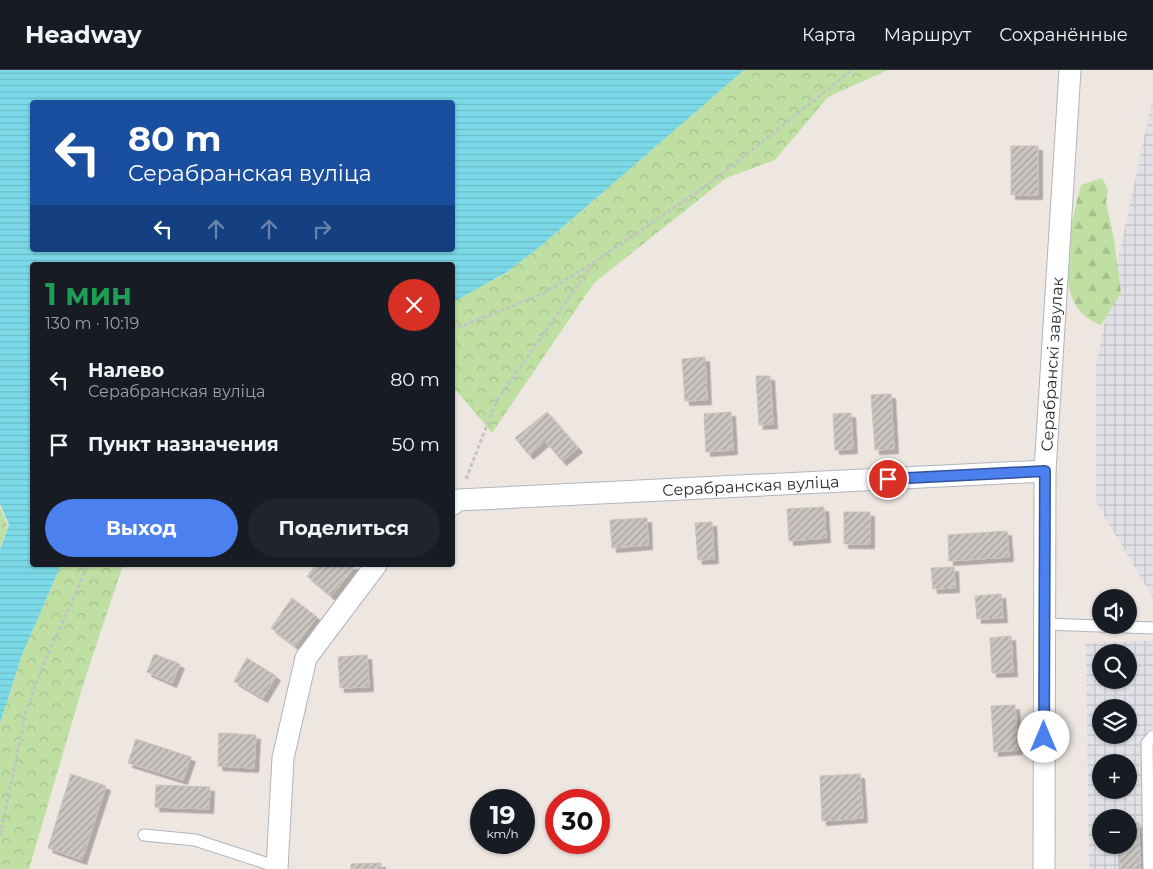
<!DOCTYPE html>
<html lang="ru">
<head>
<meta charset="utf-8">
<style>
	:root { --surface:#171b24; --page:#20242c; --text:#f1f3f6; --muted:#9ea1a6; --line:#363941; --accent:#4d80ef }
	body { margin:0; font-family:Montserrat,sans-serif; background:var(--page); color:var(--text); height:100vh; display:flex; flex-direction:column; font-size:19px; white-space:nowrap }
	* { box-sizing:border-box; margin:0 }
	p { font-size:16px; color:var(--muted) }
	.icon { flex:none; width:28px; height:28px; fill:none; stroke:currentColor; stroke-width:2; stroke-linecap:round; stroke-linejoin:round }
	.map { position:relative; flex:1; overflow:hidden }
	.panel { position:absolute; left:30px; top:192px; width:425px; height:305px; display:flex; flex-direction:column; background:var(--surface); border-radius:5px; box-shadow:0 1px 4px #0004 }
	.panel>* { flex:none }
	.banner { position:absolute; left:30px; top:30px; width:425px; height:152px; border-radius:5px; box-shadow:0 1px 4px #0004; background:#1a4fa0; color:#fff; overflow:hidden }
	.fabs { position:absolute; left:1092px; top:519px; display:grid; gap:10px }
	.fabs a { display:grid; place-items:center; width:45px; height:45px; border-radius:50%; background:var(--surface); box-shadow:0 1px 4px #0004; font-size:25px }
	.speed { position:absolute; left:470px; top:719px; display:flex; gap:10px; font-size:25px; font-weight:700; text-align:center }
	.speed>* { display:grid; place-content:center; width:65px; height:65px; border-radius:50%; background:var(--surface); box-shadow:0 1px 4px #0004; line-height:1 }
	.speed small { font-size:12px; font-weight:400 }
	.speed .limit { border:8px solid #d22; background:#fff; color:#111 }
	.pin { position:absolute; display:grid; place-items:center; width:42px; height:42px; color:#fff; margin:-21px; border:2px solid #fff; border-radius:50%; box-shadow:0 1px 5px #0007 }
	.me { position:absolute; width:55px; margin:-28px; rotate:0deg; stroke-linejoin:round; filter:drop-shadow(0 0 4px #0008) }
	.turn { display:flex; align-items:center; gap:18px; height:105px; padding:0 15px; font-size:22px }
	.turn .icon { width:65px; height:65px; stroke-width:2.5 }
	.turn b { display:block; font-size:35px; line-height:42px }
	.lanes { display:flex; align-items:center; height:48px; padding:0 15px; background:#0003; justify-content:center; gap:25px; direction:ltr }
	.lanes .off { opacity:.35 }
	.round { display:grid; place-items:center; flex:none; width:52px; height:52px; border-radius:26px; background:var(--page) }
	.overview { display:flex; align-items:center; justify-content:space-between; height:85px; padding:0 15px }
	h1 { font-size:30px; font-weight:700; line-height:38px; color:#1e9e55 }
	.cta { display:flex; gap:10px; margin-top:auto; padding:10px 15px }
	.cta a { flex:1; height:58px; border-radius:30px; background:var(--accent); color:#fff; font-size:20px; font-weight:700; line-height:58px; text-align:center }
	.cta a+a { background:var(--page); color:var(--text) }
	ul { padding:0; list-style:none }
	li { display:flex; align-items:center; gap:15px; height:65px; padding:0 15px }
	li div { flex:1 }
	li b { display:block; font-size:19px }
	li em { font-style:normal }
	header { display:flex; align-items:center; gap:30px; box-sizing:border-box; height:70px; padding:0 25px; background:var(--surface); border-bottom:1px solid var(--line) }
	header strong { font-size:24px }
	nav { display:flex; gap:28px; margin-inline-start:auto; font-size:18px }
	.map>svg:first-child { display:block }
</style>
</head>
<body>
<header>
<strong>Headway</strong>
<nav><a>Карта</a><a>Маршрут</a><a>Сохранённые</a></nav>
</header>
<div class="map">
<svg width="1153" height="799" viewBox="0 0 1153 799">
	<defs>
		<pattern id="industrial-grid" width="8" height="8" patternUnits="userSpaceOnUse" patternTransform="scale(1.25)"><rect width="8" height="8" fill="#e2e1e7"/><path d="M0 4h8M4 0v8" fill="none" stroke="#c2c1c6"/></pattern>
		<pattern id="forest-firs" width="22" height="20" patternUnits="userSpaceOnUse" patternTransform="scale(1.25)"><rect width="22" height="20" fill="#bfe0a2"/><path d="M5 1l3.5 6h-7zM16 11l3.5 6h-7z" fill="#a4c08c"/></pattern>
		<pattern id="park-crowns" width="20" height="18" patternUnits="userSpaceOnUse" patternTransform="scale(1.25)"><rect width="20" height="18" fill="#bfe0a2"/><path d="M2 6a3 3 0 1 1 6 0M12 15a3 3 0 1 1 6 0" fill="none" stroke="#a4c08c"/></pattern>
		<pattern id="water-rules" width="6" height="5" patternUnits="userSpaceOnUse" patternTransform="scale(1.25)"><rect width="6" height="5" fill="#7cd9e8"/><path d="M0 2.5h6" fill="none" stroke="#6cbbc7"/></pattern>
		<pattern id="building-hatch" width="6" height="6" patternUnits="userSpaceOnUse" patternTransform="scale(1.25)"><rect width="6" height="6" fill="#cac5bf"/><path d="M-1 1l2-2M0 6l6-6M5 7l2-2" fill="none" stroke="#a4a09c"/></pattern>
		<filter id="shadow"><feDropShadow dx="4.5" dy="4.5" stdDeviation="0" flood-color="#0004"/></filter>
	</defs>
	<rect width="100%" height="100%" fill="#eee7e1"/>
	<path fill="url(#industrial-grid)" fill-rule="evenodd" d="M1153,26V528L1096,432V294Z
		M1153,571V799H1089L1086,573ZM1101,582H1129V610H1101ZM1101,638H1129V665H1101ZM1101,692H1129V720H1101ZM1101,748H1129V775H1101Z"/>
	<path fill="url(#forest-firs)" d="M1102,108L1108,119L1106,132L1114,169L1121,223L1101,255C1047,237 1071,155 1081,115Z"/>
	<path fill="url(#park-crowns)" d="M744,0H888L828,27L775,90L726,108L594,213L492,363L453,317L452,232L507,202L542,175Z
		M0,437L8,456L0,478Z
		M61,495H123L83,615L29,799H0V653L22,585Z"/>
	<path fill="url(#water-rules)" fill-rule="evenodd" d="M0,0H744L542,175L507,202L453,232L452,195H32V495H61L22,585L0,653V479L9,455L0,434ZM32,32H452V180H32Z"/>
	<path fill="url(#building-hatch)" stroke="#c9c2bb" filter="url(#shadow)" d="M1011,76H1038V125H1011Z
		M705,287L707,330L685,331L682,289Z
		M756,306H770L773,354L759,355Z
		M891,324L894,379L875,380L871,325Z
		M547,342L578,378L562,391L545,371L529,385L515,368Z
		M731,342L733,380L706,382L704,344Z
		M851,343L853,379L835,380L833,344Z
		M824,437L826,468L789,471L787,439Z
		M844,442H870V474H844Z
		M647,448L648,475L612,478L610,450Z
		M712,452L714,489L698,490L695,453Z
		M1007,461L1009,487L949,491L948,465Z
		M316,495H356L331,526L307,506Z
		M954,497L955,518L933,519L931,498Z
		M1001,524L1003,548L977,549L975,526Z
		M292,528L317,547L295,576L271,558Z
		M1011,566L1013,602L992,603L990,568Z
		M154,584L180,594L172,613L147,602Z
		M367,585L369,617L340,618L338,587Z
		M247,588L276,606L263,628L234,611Z
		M1015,635L1018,680L994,682L991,636Z
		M219,663L256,665L254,698L218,696Z
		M136,669L191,687L183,710L128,693Z
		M71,704L106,716L82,790L48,778Z
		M860,704L863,748L822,751L820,706Z
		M156,715L210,717L209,739L155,737Z
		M1129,753H1139L1140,799H1119L1118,775H1129Z
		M381,793V799H351V794Z"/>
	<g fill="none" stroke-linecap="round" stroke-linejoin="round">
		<defs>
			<path id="service" d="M1045,554L1153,558
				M144,765L195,770L278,797
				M1149,799L1147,673L1153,666"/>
			<g id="minor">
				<path id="s1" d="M452,435L458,430L1045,401"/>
				<path d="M277,799L283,688L306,588L376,495"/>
				<path id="s2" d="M1044,799L1045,401L1070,0"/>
			</g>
		</defs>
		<use href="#service" stroke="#b1b5bd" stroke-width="13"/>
		<use href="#minor" stroke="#b1b5bd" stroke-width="23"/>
		<path stroke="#c4c4c4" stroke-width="3" stroke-dasharray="4 2.5" stroke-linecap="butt" d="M452,260L542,224L593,193L713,111L852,0
			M466,409L496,332L591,196
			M0,765L26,642L41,600L88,495"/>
		<use href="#service" stroke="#fff" stroke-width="11"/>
		<use href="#minor" stroke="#fff" stroke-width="21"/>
	</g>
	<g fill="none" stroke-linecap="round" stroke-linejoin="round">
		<defs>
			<path id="route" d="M888,409L1045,401L1044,667"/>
		</defs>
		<use href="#route" stroke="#32539b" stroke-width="12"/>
		<use href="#route" stroke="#4d80ef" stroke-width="9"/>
	</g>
	<g text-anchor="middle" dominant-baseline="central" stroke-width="4.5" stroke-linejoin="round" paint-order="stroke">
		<g font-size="16" fill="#2e2e2e" stroke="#fff">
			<text stroke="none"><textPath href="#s2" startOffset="505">Серабранскі завулак</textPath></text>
			<text stroke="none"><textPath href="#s1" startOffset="301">Серабранская вуліца</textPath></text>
		</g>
	</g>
</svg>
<div class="fabs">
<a><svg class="icon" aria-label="sound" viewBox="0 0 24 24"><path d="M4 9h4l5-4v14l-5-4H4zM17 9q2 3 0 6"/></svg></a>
<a><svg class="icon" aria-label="search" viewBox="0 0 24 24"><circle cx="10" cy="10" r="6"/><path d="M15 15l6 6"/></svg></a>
<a><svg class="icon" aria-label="layers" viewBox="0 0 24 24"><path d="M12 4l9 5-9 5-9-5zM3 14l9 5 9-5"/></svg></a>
<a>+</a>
<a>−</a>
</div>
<div class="speed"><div>19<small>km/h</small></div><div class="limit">30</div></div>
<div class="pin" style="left:888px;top:409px;background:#d93025"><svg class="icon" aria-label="arrive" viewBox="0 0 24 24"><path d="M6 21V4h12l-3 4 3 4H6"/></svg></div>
<svg class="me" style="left:1044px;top:667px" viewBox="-20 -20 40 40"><circle r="19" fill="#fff"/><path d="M0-13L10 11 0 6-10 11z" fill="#4d80ef"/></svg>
<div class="banner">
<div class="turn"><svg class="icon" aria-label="left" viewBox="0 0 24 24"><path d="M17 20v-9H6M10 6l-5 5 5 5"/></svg><div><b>80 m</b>Серабранская вуліца</div></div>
<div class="lanes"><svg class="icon" aria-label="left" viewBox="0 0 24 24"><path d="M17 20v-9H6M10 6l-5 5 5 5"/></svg><svg class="icon off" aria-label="ahead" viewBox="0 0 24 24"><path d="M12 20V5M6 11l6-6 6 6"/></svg><svg class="icon off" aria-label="ahead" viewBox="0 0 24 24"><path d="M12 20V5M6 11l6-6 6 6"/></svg><svg class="icon off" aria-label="right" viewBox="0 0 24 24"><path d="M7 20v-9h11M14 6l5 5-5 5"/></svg></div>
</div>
<section class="panel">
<div class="overview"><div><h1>1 мин</h1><p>130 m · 10:19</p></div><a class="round" style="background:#d93025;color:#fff"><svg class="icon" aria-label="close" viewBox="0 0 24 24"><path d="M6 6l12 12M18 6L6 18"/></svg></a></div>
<ul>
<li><svg class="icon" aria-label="left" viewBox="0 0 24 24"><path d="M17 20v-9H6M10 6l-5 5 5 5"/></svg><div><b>Налево</b><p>Серабранская вуліца</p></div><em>80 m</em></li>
<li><svg class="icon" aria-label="arrive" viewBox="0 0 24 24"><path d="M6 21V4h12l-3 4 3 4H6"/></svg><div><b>Пункт назначения</b></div><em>50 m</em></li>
</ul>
<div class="cta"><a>Выход</a><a>Поделиться</a></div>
</section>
</div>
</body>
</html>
